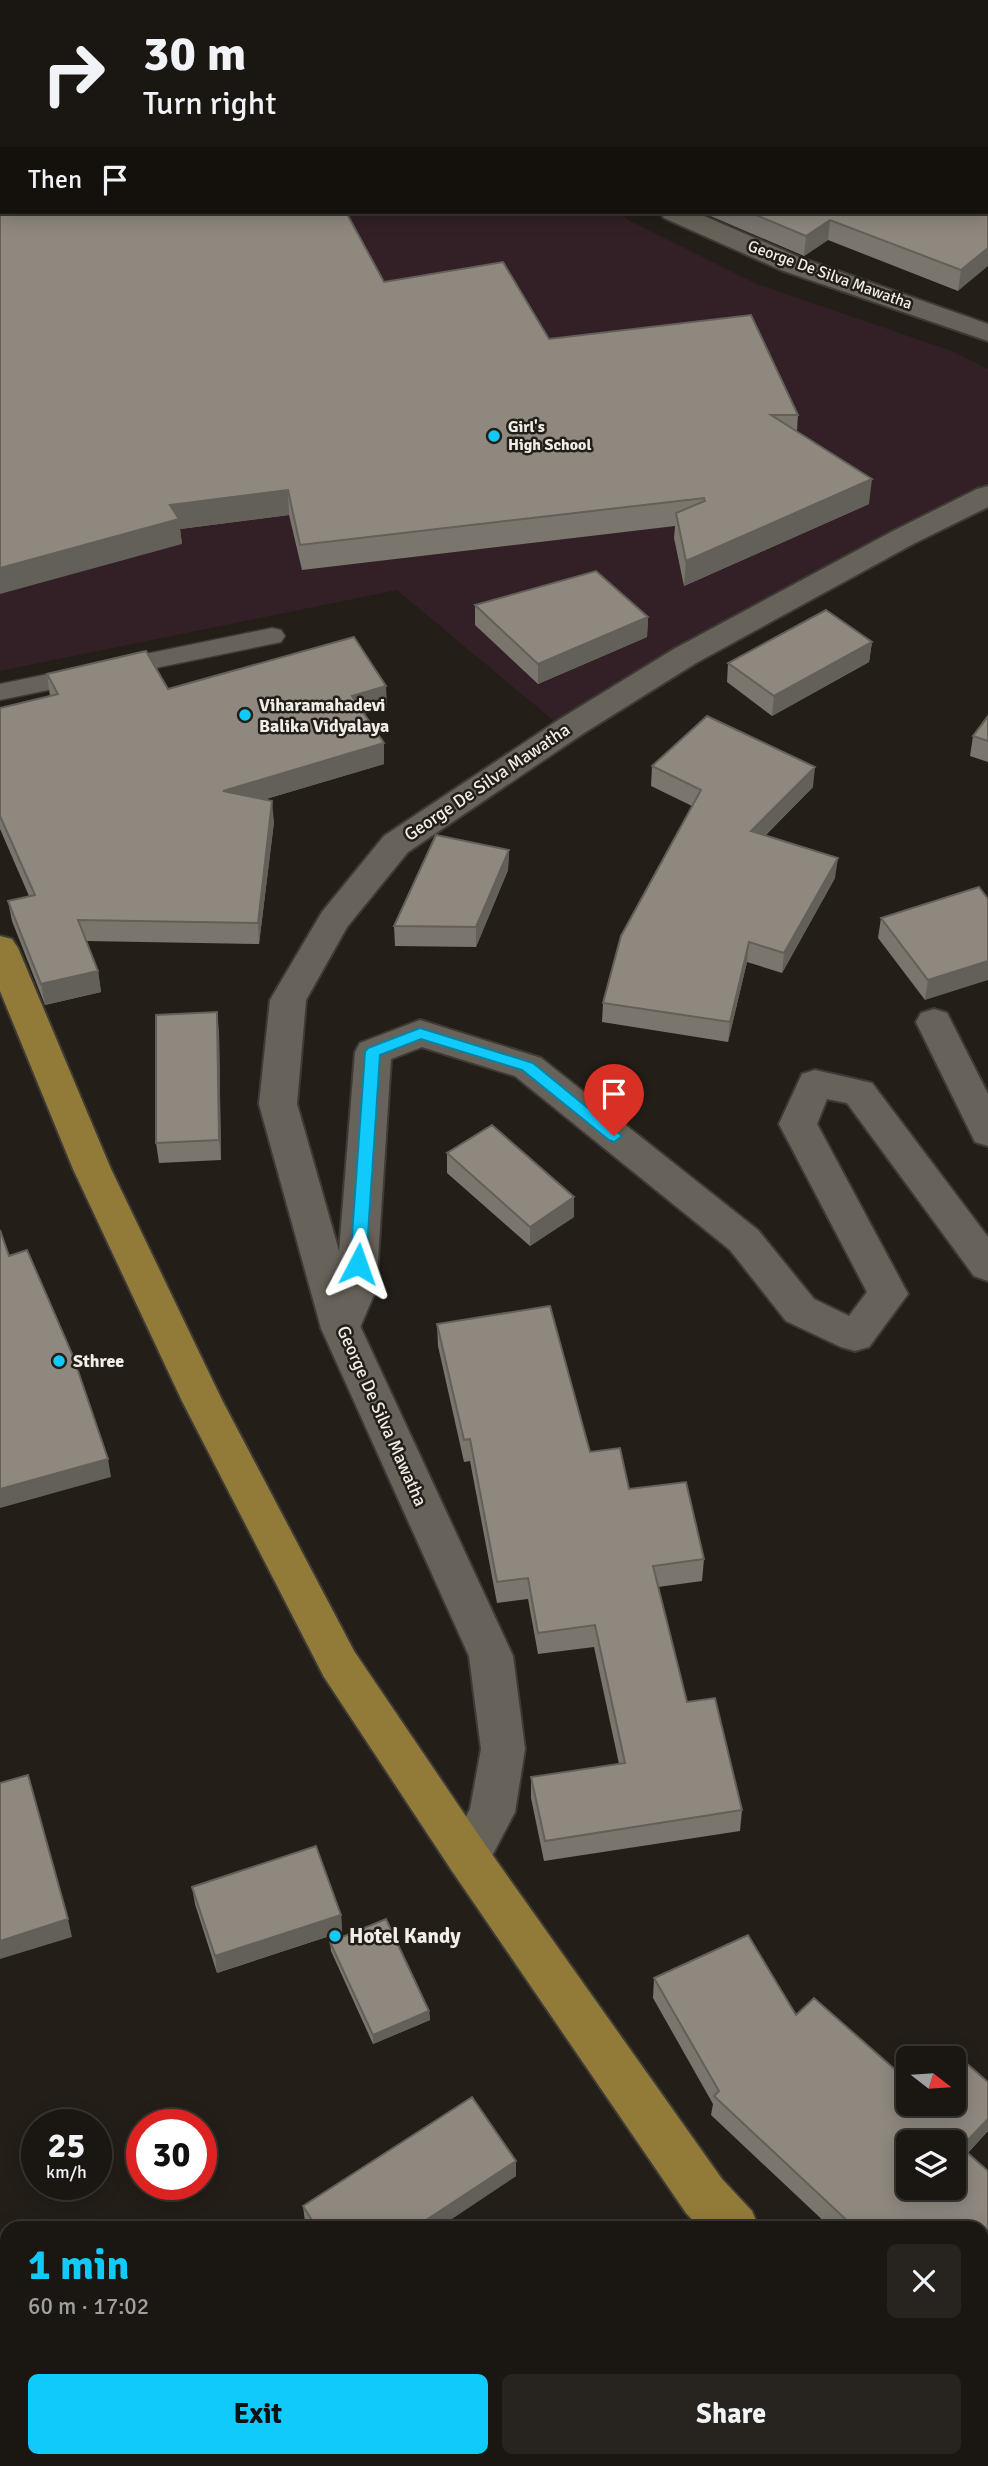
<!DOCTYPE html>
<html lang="en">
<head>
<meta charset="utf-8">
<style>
	:root { --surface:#1a1611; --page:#27231f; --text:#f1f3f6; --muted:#9f9f9f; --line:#383531; --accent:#0fcafa }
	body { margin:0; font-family:Signika,sans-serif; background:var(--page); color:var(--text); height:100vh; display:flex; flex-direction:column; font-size:26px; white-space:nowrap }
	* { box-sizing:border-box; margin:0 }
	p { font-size:23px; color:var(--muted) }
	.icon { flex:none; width:38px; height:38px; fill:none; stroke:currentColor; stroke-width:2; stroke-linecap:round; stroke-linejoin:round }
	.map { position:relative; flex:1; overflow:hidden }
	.sheet { position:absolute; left:0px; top:2221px; width:989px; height:247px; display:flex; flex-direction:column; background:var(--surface); border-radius:21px 21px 0 0; box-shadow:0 4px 18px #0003,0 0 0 2px var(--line) }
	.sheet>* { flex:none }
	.banner { position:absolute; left:0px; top:0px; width:989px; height:214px; box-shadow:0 4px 18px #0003,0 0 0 2px var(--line); background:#1a1611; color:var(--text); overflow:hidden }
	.needle { width:46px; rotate:107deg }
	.controls { position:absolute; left:896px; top:2046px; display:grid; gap:14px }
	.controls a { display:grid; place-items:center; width:70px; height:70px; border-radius:10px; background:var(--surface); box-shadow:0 4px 18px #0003,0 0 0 2px var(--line); font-size:35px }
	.speed { position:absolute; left:21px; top:2109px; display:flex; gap:14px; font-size:35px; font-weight:700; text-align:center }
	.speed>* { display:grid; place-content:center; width:91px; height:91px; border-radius:50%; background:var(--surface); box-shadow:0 4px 18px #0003,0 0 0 2px var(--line); line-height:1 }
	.speed small { font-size:18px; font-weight:400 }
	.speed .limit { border:10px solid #d22; background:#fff; color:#111 }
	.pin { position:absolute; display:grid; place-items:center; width:60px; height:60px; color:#fff; margin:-72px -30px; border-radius:50% 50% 50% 0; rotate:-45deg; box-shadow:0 0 7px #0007 }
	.pin .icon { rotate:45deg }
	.me { position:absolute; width:77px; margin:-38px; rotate:4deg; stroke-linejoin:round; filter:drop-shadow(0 0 5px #0008) }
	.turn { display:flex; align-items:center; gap:24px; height:147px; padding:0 28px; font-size:32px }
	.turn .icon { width:91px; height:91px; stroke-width:2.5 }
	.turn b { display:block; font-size:49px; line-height:60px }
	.then { display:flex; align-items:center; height:66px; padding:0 28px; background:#0003; gap:14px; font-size:26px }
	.round { display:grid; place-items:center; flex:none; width:74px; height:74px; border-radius:10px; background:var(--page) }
	.head { display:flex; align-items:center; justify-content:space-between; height:119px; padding:0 28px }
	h1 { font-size:42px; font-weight:700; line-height:52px; color:var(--accent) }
	.primary-button { display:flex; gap:14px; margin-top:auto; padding:14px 28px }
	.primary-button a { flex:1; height:80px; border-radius:10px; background:var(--accent); color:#111; font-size:28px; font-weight:700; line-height:80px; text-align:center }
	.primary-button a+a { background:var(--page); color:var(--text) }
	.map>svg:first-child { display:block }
</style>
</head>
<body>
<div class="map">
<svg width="988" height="2466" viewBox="0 0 988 2466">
	<rect width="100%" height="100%" fill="#231e17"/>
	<path fill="#322026" d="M0,64L2,212H618L628,220L757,284L949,350L988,369V502L677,656L555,722L397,590L0,671Z"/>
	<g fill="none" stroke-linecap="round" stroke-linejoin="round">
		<defs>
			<path id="service" d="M272,628L281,630L285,636L281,642L0,700V684Z"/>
			<path id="minor" d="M934,1009L947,1013L988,1094V1146L975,1142L916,1022L921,1013Z
				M420,1020L541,1058L758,1230L814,1299L849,1316L867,1292L779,1124L802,1074L815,1070L872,1083L988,1237V1281L974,1276L847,1103L827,1099L817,1124L908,1294L869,1347L855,1351L841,1347L786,1321L730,1250L515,1076L422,1047L391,1059L376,1290L355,1339L341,1343L327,1339L321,1328L336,1290L355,1052L360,1043Z"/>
			<path id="tertiary" d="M509,0H534L508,2Z
				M660,212H695L801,258L988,324V341L781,270L664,218Z
				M988,486V507L915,543L696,663L584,733L408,852L347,927L306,1000L297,1104L361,1328L513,1656L525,1749L515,1812L484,1871L468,1877L452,1871L445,1857L470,1809L481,1749L469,1656L321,1328L259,1104L270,1000L322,912L384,836L560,719L674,649L893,531L977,489Z"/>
			<path id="trunk" d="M0,936L12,939L18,948L111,1169L222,1400L354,1651L484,1843L722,2179L752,2211L759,2228H700L686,2213L452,1871L324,1677L182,1401L73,1169L0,991Z
				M918,2460H973L975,2466H920Z"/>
		</defs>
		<use href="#service" stroke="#3e3b36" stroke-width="3"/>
		<use href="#minor" stroke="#3e3b36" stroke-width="4"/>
		<use href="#tertiary" stroke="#3e3b36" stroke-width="4"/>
		<use href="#trunk" stroke="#3e3b36" stroke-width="4"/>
		<use href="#service" fill="#68635a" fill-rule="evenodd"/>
		<use href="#minor" fill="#68635a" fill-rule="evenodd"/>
		<use href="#tertiary" fill="#68635a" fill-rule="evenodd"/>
		<use href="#trunk" fill="#927a38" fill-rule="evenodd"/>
	</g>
	<path fill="#7a756d" d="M644,0H988L987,2H647Z
		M2,2L384,282L549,339L798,415L797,431L869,504L684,586L674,538L675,526L302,570L289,515L180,529L182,544Z
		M701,212H987L958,291L828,240L804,256Z
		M475,605L648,617L647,637L538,684L475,625Z
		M872,642L869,662L772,716L727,682L728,663Z
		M47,674L168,689L387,707L364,714L384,764L266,799L274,822L259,944L86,941L98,971L101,992L45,1005L12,921L8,901L29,896L0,829V708L50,696Z
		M988,716V762L970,756L973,736Z
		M652,766L813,787L765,836L835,878L782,973L747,962L728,1042L602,1022L603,1003L692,806L651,786Z
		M509,850L508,870L476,947L395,946L394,926Z
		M979,887L925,1000L878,938L881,918Z
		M219,1031L221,1160L159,1163L156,1143Z
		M447,1153L574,1197V1217L530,1246L447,1173Z
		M437,1324L590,1452L704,1559L702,1581L658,1587L687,1702L742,1810L740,1831L544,1861L531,1798V1777L619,1764L594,1647L538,1654L528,1599L497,1603L470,1461L464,1462L438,1346Z
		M192,1887L341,1915L342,1932L217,1973L195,1904Z
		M330,1942L429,2011L430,2020L373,2044L331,1951Z
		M654,1978L796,2015L908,2104L988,2131L968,2153L988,2171V2374L982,2368V2228H831L711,2115L713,2104L653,1998Z
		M516,2161V2176L438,2228H309L305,2222L303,2206Z
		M988,2379V2466H978L976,2460H982V2385Z"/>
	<path fill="#635f59" d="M927,0H940V2H924Z
		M988,106V124H987V107Z
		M830,220L828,240L804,256L806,236Z
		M988,248V266L958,291L961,270Z
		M872,479L869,504L684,586L686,561Z
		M288,490L289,515L180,529L182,544L0,594V568L170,505Z
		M648,617L647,637L538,684V664Z
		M872,642L869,662L772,716L774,696Z
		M386,686L387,707L353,717L352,696Z
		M384,743V764L225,811L223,791Z
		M815,767L813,787L749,851L751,831Z
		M272,801L274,822L259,944L258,923Z
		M509,850L508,870L476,947V927Z
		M838,858L835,878L782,973L784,953Z
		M749,942L747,962L728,1042L730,1022Z
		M988,961V980L925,1000L928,980Z
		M98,971L101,992L45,1005L41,984Z
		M217,1012L219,1031L221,1160L219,1140Z
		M574,1197V1217L530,1246V1227Z
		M108,1459L111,1477L0,1508V1489Z
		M341,1915L342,1932L217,1973L215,1956Z
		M68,1919L72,1937L0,1959V1941Z
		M429,2011L430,2020L373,2044V2035Z
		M988,2119V2131L956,2165L961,2147Z
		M516,2161V2176L438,2228H414Z"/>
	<path fill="#8e887f" stroke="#635f59" stroke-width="2" fill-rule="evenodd" d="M0,0H339L340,2H2V212H346L384,282L503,262L549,339L751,315L798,415H771L872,479L686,561L676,513L705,501L704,498L300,545L288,490L170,505L179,519L0,568Z
		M679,0H927L924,2H682Z
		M941,0H988V106L987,107V2H941Z
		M987,195H988V248L961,270L830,220L806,236L749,212H987Z
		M596,571L648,617L538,664L475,605Z
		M826,610L872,642L774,696L728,663Z
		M354,637L386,686L352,696L384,743L223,791L272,801L258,923L78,920L98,971L41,984L8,901L35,895L0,816V708L58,694L47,674L146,651L168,689Z
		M707,716L815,767L751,831L838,858L784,953L749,942L730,1022L603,1003L621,936L701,790L652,766Z
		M988,716V741L973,736Z
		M436,835L509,850L476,927L394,926Z
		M979,887L988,899V961L928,980L881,918Z
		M217,1012L219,1140L156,1143V1015Z
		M492,1125L574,1197L530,1227L447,1153Z
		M0,1230L9,1256L27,1250L73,1356L108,1459L0,1489Z
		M550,1306L590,1452L620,1448L629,1489L686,1482L704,1559L653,1566L687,1702L715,1698L742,1810L545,1841L531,1777L625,1763L595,1625L538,1633L528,1578L497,1582L470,1439L464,1440L437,1324Z
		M28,1775L68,1919L0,1941V1783Z
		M316,1846L341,1915L215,1956L192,1887Z
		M386,1919L429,2011L373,2035L330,1942Z
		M748,1935L796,2015L814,1998L908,2081V2104H954V2076L966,2063L988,2082V2119L961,2147L988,2171V2352L982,2346V2228H855L714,2096L719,2091L654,1978ZM908,2142H954V2188H908Z
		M472,2097L516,2161L414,2228H317L303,2206Z
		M988,2379V2454L983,2449L982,2445V2385Z"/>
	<path fill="#0fcafa" stroke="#0a83a2" stroke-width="2" d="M420,1028L533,1063L622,1136L614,1142L609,1140L522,1070L421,1039L380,1055L366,1264L358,1270L350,1264L365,1052L368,1048Z"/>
	<g fill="#0fcafa" stroke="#231e17" stroke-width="2.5">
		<circle cx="494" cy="436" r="7"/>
		<circle cx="245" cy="715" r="7"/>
		<circle cx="59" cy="1361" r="7"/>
		<circle cx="335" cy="1936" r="7"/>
	</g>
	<g text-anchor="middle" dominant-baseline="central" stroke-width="5" stroke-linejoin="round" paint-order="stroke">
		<g font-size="16" fill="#f1eee9" stroke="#231e17">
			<text transform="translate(830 275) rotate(20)">George De Silva Mawatha</text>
		</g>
		<g font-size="16" font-weight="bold" fill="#f1eee9" stroke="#231e17" text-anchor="start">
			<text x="508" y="427">Girl's<tspan x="508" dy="18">High School</tspan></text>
		</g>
		<g font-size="18" font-weight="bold" fill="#f1eee9" stroke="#231e17" text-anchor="start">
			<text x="259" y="705">Viharamahadevi<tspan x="259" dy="21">Balika Vidyalaya</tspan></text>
			<text x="73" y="1361">Sthree</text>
		</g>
		<g font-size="18" fill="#f1eee9" stroke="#231e17">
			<text transform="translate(487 782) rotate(-34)">George De Silva Mawatha</text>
			<text transform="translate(382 1416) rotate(66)">George De Silva Mawatha</text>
		</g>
		<g font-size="21" font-weight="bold" fill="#f1eee9" stroke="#231e17" text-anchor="start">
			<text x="349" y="1936">Hotel Kandy</text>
		</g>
	</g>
</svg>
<div class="controls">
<a><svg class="needle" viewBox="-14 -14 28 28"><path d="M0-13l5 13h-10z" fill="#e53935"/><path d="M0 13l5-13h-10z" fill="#9f9f9f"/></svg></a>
<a><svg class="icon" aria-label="layers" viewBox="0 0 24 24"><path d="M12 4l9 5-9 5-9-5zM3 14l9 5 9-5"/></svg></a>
</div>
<div class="speed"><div>25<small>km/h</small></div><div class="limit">30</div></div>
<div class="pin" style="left:614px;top:1136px;background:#d93025"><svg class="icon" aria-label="arrive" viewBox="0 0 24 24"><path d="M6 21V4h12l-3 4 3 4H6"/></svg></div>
<svg class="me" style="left:358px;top:1264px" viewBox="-20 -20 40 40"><path d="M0-17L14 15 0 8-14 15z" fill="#0fcafa" stroke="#fff" stroke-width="4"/></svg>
<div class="banner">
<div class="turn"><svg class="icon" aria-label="right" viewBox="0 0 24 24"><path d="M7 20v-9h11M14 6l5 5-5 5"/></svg><div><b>30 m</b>Turn right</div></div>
<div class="then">Then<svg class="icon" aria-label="arrive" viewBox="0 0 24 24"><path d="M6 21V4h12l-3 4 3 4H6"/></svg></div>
</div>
<section class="sheet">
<div class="head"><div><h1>1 min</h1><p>60 m · 17:02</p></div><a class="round"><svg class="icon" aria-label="close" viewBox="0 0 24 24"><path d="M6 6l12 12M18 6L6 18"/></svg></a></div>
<div class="primary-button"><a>Exit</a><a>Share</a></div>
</section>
</div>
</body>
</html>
